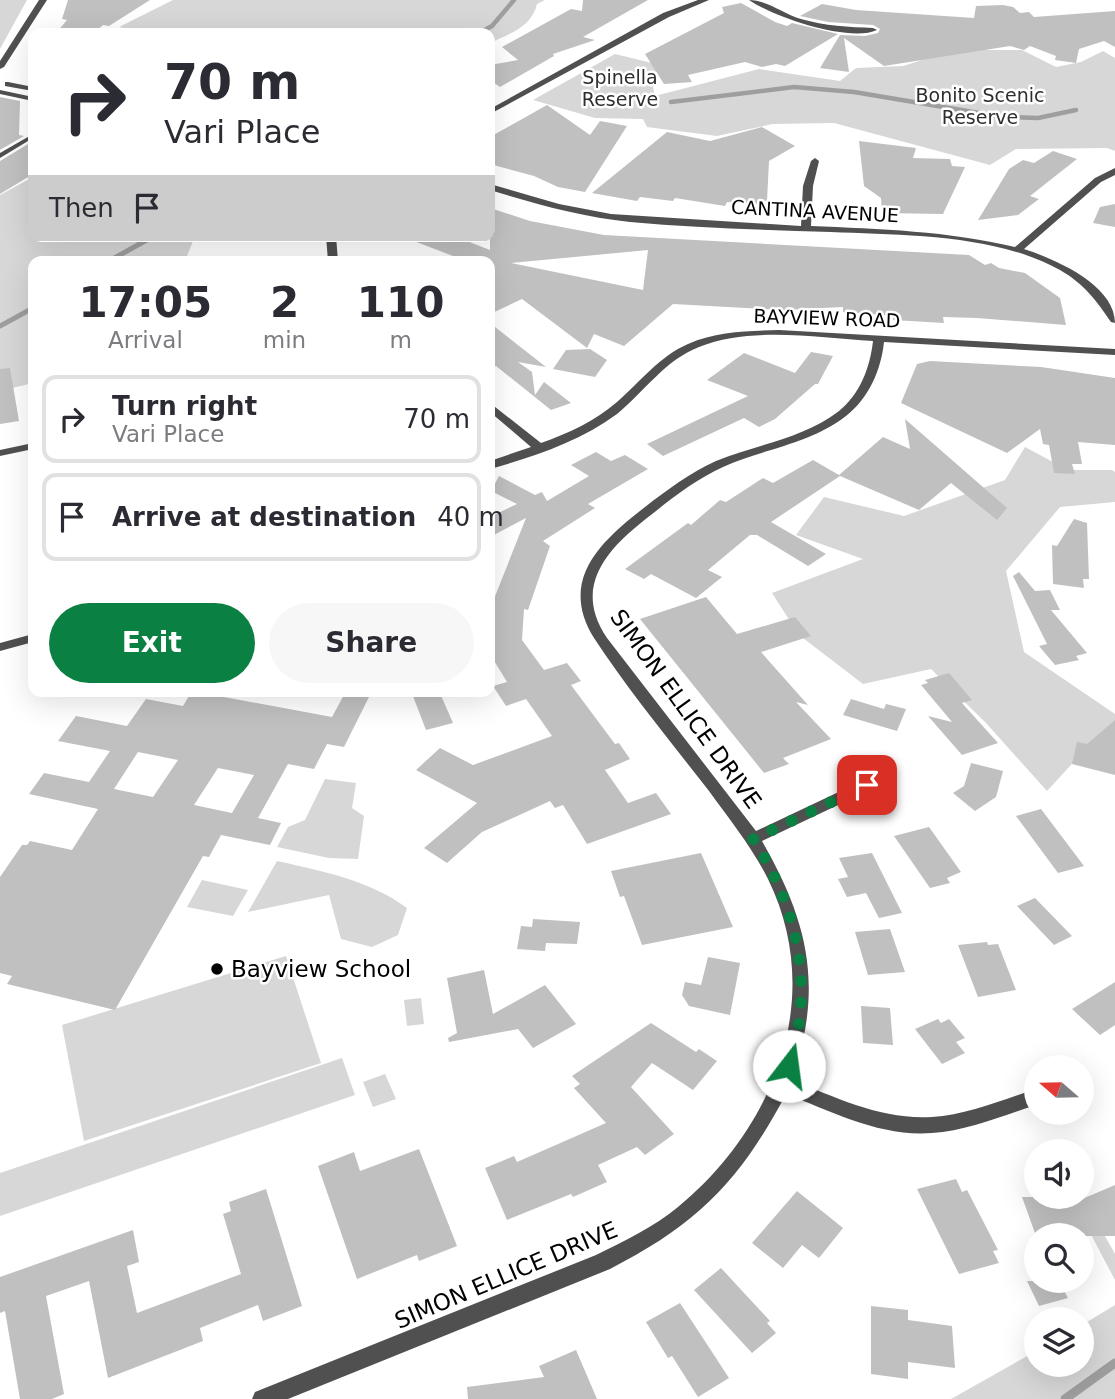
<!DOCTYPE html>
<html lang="en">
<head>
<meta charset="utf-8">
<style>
	:root { --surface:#fff; --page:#f7f7f7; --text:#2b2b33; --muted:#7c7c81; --line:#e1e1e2; --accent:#0b8043 }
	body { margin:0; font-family:"DejaVu Sans",sans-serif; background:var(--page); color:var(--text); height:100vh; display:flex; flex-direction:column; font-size:26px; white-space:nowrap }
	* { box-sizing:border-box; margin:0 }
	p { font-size:23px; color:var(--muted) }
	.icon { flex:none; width:38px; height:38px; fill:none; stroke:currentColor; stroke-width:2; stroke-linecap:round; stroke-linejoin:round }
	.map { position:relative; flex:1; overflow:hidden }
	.sheet { position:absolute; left:28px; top:256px; width:467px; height:441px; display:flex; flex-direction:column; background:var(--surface); border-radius:14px; box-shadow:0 7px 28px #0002 }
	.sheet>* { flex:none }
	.hud { position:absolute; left:28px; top:28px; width:467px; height:214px; border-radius:14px; box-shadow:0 7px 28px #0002; background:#fff; color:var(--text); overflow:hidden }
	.needle { width:46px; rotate:290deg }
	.tools { position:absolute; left:1024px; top:1055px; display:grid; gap:14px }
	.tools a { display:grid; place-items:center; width:70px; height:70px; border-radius:50%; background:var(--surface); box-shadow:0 7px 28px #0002; font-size:35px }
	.pin { position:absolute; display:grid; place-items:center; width:60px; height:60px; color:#fff; margin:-30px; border-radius:14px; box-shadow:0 4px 10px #0006 }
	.me { position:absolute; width:77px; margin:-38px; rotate:15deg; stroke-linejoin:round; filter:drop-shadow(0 0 5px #0008) }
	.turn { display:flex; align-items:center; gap:24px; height:147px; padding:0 21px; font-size:32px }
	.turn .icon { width:91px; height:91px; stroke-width:2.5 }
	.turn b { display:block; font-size:49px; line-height:60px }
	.then { display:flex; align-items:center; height:66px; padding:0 21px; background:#0003; gap:14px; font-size:26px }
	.eta { display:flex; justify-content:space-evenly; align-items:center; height:119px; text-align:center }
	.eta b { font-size:42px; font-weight:700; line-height:49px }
	.cta { display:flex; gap:14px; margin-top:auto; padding:14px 21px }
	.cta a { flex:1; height:80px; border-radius:42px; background:var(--accent); color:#fff; font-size:28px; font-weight:700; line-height:80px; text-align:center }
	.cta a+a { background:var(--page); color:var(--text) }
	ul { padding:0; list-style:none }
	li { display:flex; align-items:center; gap:21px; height:88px; margin:0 14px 10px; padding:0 7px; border:4px solid var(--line); border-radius:14px }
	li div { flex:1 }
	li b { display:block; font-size:26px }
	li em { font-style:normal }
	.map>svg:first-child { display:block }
</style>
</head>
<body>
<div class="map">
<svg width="1115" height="1399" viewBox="0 0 1115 1399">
	<rect width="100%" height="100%" fill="#fff"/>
	<path fill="#d7d7d7" d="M0,0H27L0,49Z
		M173,0H545L537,4C532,27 509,34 490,43V33H150L119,27Z
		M954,50H1022L1056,67L1081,62L1103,51L1115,58V151L1107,148L1016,149L990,165L834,123L773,124L717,136L647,127L643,119L595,118L533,100L615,54L664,66L651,77L655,96L759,69L840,81L856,68L903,66Z
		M33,177V236H195L185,261H33V383L0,391V195Z
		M1025,447L1068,470H1112L1115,472V502L1060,507L1006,571L1024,652L1115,714V724L1093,741L1047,791L986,723L931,669L863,684L799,635L772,593L863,559L796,535L824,497L904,516L1005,480Z
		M325,779L356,783L352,808L364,816L358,859L329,858L277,847L288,827L305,820Z
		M277,861C322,871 369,880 407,908L398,935L372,947L341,939L329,895L248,912Z
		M202,880L248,890L233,916L187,907Z
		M286,956L321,1063L84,1141L62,1025Z
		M421,998L424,1024L407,1026L404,1000Z
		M342,1058L355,1095L0,1216V1173Z
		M385,1074L396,1099L373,1107L363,1082Z
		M1082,1195L1115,1254V1280L1071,1197Z
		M1115,1305V1399H951L1036,1351V1365H1082V1325Z"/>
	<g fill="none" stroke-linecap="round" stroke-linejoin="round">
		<path stroke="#9e9e9e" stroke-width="4.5" d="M479,33L492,26L514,0
			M671,102L794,87L854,92L1003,117L1038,118L1076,110"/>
		<path stroke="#9e9e9e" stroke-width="5" d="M109,261L154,236
			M0,326L33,308"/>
		<path stroke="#9e9e9e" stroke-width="9" d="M1065,1399L1115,1363"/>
	</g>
	<path fill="#c0c0c0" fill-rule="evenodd" d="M68,0H150L109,26L103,25L94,33H56L67,20L62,19Z
		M583,0H648L583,37L595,40L553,54L554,56L500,87L490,80V65L518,60L502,47L571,9L582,11Z
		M741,3L775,22L787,26L792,23L838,34L785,66L776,64L762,67L745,62L688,75L692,82L664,84L645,54L724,13L722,7Z
		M822,4L856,10L974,18L976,6L1003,5L1013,7L1020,13L1029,12L1034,17L1115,11V47L1104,41L1079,49L1076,63L1055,60L1056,56L1030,46L1024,50L1010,46L884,66L844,38L849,72L820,68L840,35L865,36L878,33L880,29L873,25L828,22L800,16Z
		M0,97L20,101L19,135L24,136L0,150Z
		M547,105L590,135L600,121L627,126L585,192L558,187L534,176L490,164V137Z
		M762,127L795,146L769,161L767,201H760V204L727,202L725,206L675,198L673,201L640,197L637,201L592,193L667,132L710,141Z
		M33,141V174L0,194V161Z
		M859,141L916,148L913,158L950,159L952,166L965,167L943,214L882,213L881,198L864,186Z
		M1053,151L1077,159L1030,196L1039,199L1018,215L978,220L1009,169L1023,160L1034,163Z
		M1115,204V227L1093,223L1100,207Z
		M490,208L530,221L604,235L969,255L985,265L991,263L999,268L1025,273L1060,298L1066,325L977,318L943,317L944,323L893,320V316L843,312V307L782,310L673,304L624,346L594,334L587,348L522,299L490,314V261H466L406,238L454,236L490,250ZM648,250L643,290L511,263Z
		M490,323L546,367L518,362L532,372L535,395L544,382L571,403L551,410L496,366L490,367Z
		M590,349L607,360L595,377L553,369L566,350Z
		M811,352L833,356L818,384H815L775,419L759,427L744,418L663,456L647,444L748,396L707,380L744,353L795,373Z
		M930,361L1041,367L1115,378V445L1078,442L1082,464H1072L1075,474L1054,473L1049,445L1043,444L1040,429L1007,453L901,403L917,364Z
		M10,368L19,421L0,424V369Z
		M905,419L1007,508L997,520L951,483L919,510L840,476L771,522L826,554L808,566L757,535H750L708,570L722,577L696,598L651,574L644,579L625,569L688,523L691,525L720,500L726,502L763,478L773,483L813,460L839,475L883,437L910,449Z
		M596,452L611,461L625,455L648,469L588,504L595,508L543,541L550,546L528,610L524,609L522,640L544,670L567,663L581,681L571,685L615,744L619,743L630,759L605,770L628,803L656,793L671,814L587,844L563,805L555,808L550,801L482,832L447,863L424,848L477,803L416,770L440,748L473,765L552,736L526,699L506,706L493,686L507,682L490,654V609L526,518L490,537V517L517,504L491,491L499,476L535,495L542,492L547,501L589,476L571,465Z
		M1074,519L1087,523L1089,579H1083L1084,588L1053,584L1052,545L1057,546Z
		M1019,572L1035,591L1050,590L1060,610H1051L1087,653L1076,656L1079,660L1055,665L1039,646L1047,644L1013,576Z
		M706,597L737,634L795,617L811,636L761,652L808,705L796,702L831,739L783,758L789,764L764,773L640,619Z
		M949,673L972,700L962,703L998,743L962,755L928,716L952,722L921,685L928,683L925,680Z
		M192,691L332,717L346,691H372L344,747L327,744L314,769L288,764L258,818L281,823L270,845L221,835L209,857L203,856L115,1010L7,984L12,976L0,973V877L22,845H27L30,841L72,850L98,809L29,794L44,773L89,782L110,751L58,741L76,716L127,726L146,699L183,706ZM138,752L178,760L153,797L114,789ZM218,768L254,775L232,813L194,805Z
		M411,691H439L453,723L426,730Z
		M851,699L884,709L886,704L906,709L897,731L843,715Z
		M1115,720V775L1072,764L1077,742L1087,744Z
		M971,763L1003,771L996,797L975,811L953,793L964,786Z
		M1041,809L1084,866L1058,873L1016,816Z
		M929,827L961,872L947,878L950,883L930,888L894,836Z
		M701,853L733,927L642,945L624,896L620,897L611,871Z
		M872,853L902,913L879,918L866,893L847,897L838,879L848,877L839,858Z
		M1035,898L1072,936L1054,945L1017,906Z
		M533,919L580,922L577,944L546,943L545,951L517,949L521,926L532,927Z
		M890,929L905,972L868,975L855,932Z
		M987,942L988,945L998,944L1016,990L978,997L958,945Z
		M708,957L740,963L730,1015L689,1006L682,995L685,982L701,985Z
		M484,970L493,1014L545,985L576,1024L533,1048L518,1029L449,1042L448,1038L457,1033L447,978Z
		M1115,982V1025L1100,1035L1072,1009Z
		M861,1006L890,1008L893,1045L863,1043Z
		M938,1019L941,1023L949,1019L965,1038L956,1042L965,1053L942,1064L915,1029Z
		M651,1023L696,1052L699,1049L717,1061L693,1090L652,1063L631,1087L674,1134L645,1155L637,1147L598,1165L607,1182L573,1197L571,1194L507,1220L485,1168L514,1156L517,1162L606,1123L574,1088L580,1084L572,1076Z
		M419,1149L457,1246L419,1261L417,1255L357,1279L318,1166L354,1152L360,1171Z
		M956,1179L962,1192L967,1190L998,1250L993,1251L999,1263L959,1274L917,1189Z
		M1115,1185V1236H1036L1022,1197H1065L1068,1205Z
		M266,1189L302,1306L263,1321L258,1305L200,1328L203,1341L108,1378L89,1281L46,1296L64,1394L52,1399H20L5,1311L0,1313V1277L133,1230L139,1262L127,1266L137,1313L241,1274L223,1214L231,1211L229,1202Z
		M797,1191L843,1228L819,1258L802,1245L783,1268L752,1243Z
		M721,1268L770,1321L767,1323L776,1333L752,1353L694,1290Z
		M1027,1281H1059L1068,1298L1039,1306Z
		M680,1303L729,1378L698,1397L672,1356L668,1358L646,1322Z
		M871,1306L908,1310V1320L952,1326L955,1368L908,1362V1379L871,1374Z
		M576,1350L597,1399H468L467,1387L544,1377L539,1366Z"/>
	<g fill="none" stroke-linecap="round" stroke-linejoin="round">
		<path fill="#505050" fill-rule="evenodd" d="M33,134V138L0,158V153Z"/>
		<path fill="#505050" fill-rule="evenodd" d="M39,0H47L4,67L0,69V61Z
			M698,0H709L669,17L490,114V109L663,13Z
			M749,0C767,0 784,14 801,19C825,26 849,27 873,28L877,30C850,43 773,17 749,0Z
			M8,82L33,87V91L5,86V82Z
			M0,90L33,97V101L0,94Z
			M815,158L819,161L813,186L811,226C880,229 948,231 1015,247L1095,178L1115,168V175L1101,182L1024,249C1055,259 1115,285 1115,323L1111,322C1096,300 1084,284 1060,270C996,234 902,235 831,232C764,230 696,228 630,222C582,217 535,204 490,190V184L559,204L611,214L801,226L803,186L811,161Z
			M326,236H336L338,261H328Z
			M779,330L1115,349V355L884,342C881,370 869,398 846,416C810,444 763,449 723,467C699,478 677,494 656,511C614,543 569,582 607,638L756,831L883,771H893L895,775L893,779L762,841C810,925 823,988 792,1080C837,1098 882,1120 932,1117C967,1115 1002,1100 1036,1089V1105C1002,1116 967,1131 932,1133C880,1137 833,1112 786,1094C740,1181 698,1224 610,1269L288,1399H252L255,1392L596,1255C624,1241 654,1227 678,1207C775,1127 826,997 768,879C752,847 730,820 709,791C670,741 629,691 594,638C558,580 601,541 645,507C667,490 691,472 716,461C757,444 803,439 839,411C860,394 870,368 873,341C818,338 752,326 699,347C665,360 644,392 617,414C581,441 533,457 490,469V461L531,447L490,412V403L541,443C569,433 595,421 617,402C640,382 660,356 688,344C717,331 749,331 779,330Z
			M33,443V449L0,456V450Z
			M33,634V642L0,651V643Z"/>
	</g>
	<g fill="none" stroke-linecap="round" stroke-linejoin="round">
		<path stroke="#0b8043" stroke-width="12" stroke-dasharray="0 21.6" d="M789,1066C815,987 798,908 753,839L867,785"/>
	</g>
	<circle fill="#000" stroke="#fff" stroke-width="2.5" cx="217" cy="969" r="7"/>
	<g text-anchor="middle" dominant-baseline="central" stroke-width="5" stroke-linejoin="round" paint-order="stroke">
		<g font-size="19" fill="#2e2e2e" stroke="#fff">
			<text x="620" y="77">Spinella<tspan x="620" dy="22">Reserve</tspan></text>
			<text x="980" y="95">Bonito Scenic<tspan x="980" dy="22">Reserve</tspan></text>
		</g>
		<g font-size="19" fill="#000" stroke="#fff">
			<text transform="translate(815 211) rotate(3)">CANTINA AVENUE</text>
			<text transform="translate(827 318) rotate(2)">BAYVIEW ROAD</text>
		</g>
		<g font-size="23" fill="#000" stroke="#fff">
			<text transform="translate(686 709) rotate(54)">SIMON ELLICE DRIVE</text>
			<text transform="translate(506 1275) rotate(-23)">SIMON ELLICE DRIVE</text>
		</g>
		<g font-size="23" fill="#000" stroke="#fff" text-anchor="start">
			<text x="231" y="969">Bayview School</text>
		</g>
	</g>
</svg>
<div class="tools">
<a><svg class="needle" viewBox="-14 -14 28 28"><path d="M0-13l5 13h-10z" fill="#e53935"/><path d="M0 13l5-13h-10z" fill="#7c7c81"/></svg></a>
<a><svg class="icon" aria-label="sound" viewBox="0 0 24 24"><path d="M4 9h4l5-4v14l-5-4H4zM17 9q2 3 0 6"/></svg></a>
<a><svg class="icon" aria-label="search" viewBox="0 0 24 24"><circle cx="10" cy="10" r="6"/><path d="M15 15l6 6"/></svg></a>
<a><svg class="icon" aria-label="layers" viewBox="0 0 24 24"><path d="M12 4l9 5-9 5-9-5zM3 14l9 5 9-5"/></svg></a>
</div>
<div class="pin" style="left:867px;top:785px;background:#d93025"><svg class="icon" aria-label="arrive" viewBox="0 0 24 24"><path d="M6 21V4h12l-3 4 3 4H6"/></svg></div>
<svg class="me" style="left:789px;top:1066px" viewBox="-20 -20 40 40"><circle r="19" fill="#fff"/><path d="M0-13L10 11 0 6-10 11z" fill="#0b8043"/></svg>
<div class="hud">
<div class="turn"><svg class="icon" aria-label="right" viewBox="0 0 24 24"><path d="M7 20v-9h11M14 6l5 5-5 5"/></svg><div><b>70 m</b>Vari Place</div></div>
<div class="then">Then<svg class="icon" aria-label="arrive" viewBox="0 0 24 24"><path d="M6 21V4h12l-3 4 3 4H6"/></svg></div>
</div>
<section class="sheet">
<div class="eta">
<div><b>17:05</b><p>Arrival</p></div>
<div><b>2</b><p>min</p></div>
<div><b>110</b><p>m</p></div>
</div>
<ul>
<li><svg class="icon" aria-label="right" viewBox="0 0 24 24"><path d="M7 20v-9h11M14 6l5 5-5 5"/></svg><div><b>Turn right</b><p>Vari Place</p></div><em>70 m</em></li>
<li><svg class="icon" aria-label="arrive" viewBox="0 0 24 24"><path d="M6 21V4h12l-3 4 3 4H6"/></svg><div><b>Arrive at destination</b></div><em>40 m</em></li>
</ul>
<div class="cta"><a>Exit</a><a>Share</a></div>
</section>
</div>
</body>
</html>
